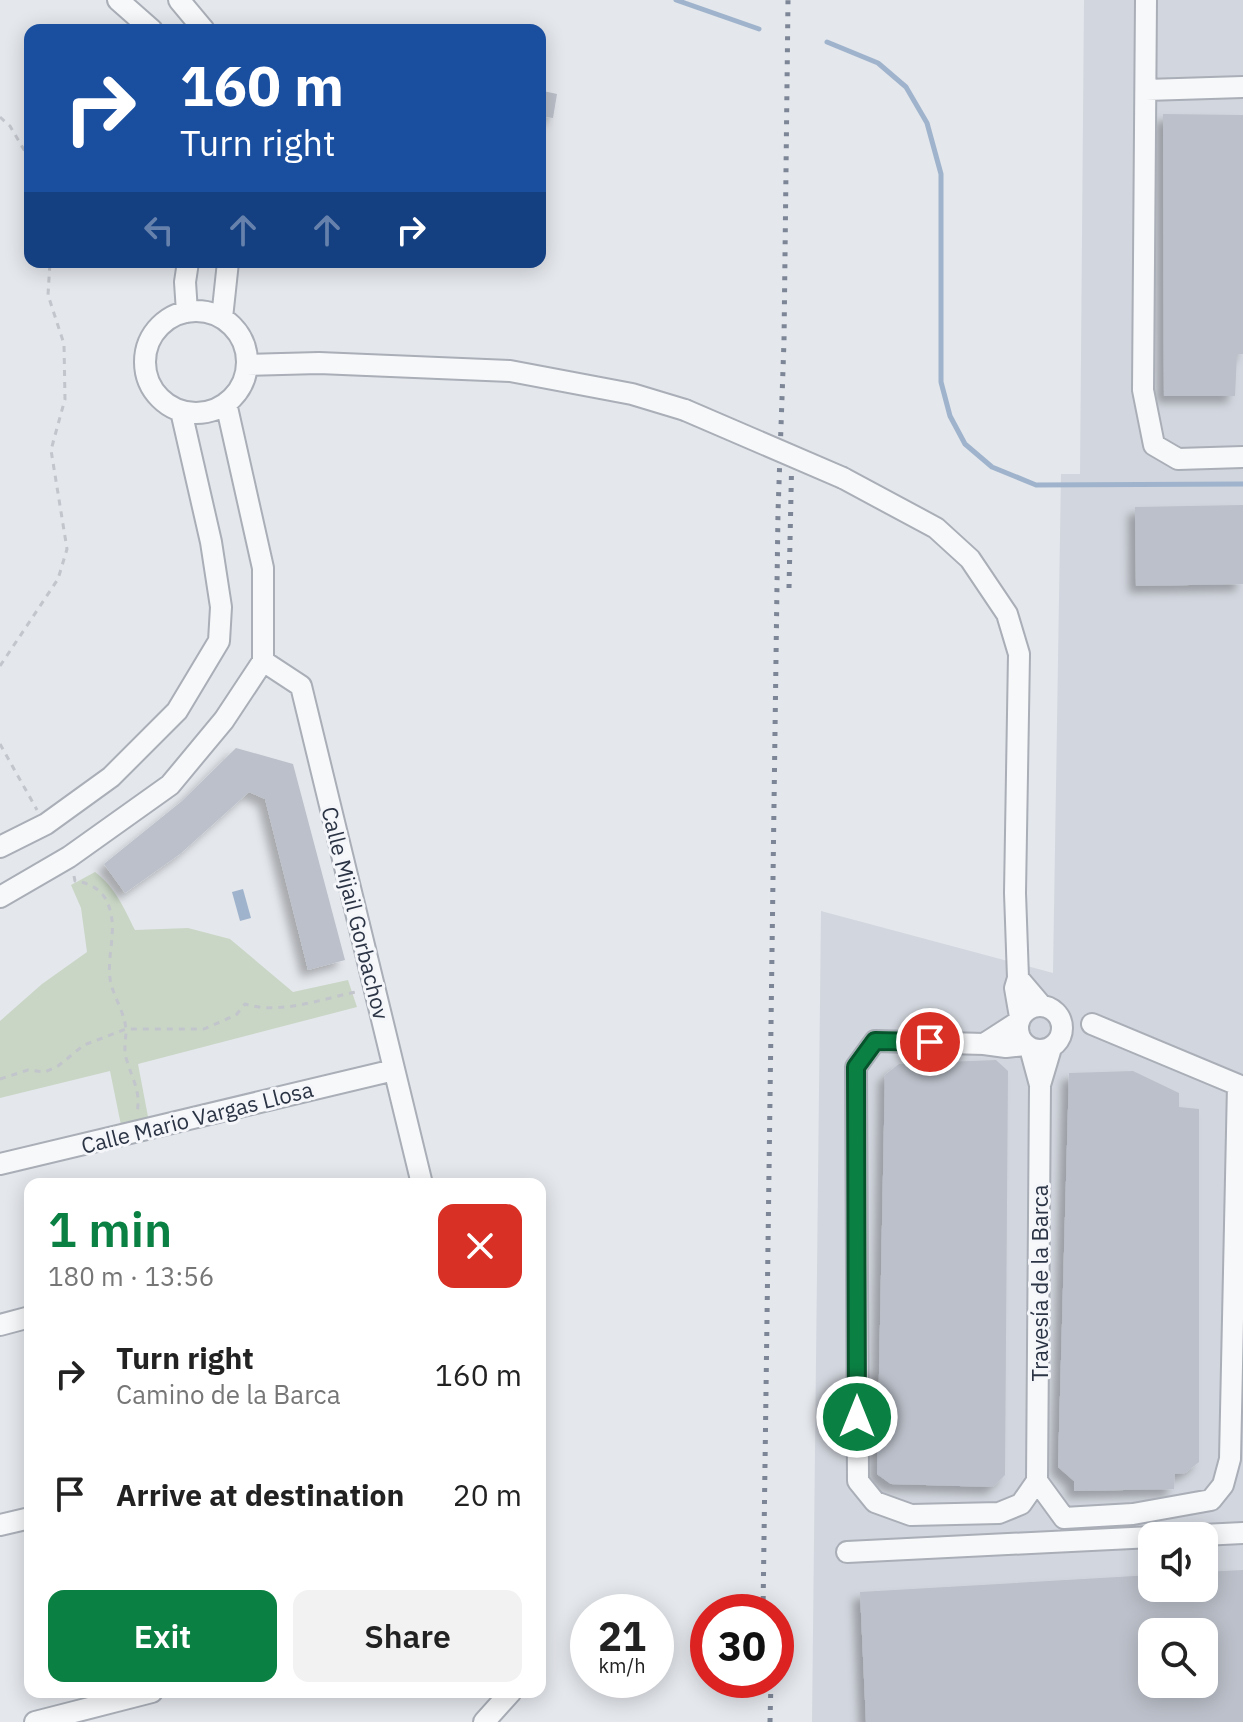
<!DOCTYPE html>
<html lang="en">
<head>
<meta charset="utf-8">
<style>
	:root { --surface:#fff; --page:#f2f2f2; --text:#222; --muted:#767676; --accent:#0b8043 }
	body { margin:0; font-family:"IBM Plex Sans",sans-serif; background:var(--page); color:var(--text); height:100vh; display:flex; flex-direction:column; font-size:30px; white-space:nowrap }
	* { box-sizing:border-box; margin:0 }
	p { font-size:26px; color:var(--muted) }
	.icon { flex:none; width:44px; height:44px; fill:none; stroke:currentColor; stroke-width:2; stroke-linecap:round; stroke-linejoin:round }
	.map { position:relative; flex:1; overflow:hidden }
	.panel { position:absolute; left:24px; top:1178px; width:522px; height:520px; display:flex; flex-direction:column; background:var(--surface); border-radius:16px; box-shadow:0 4px 20px #0003 }
	.panel>* { flex:none }
	.banner { position:absolute; left:24px; top:24px; width:522px; height:244px; border-radius:16px; box-shadow:0 4px 20px #0003; background:#1a4fa0; color:#fff; overflow:hidden }
	.controls { position:absolute; left:1138px; top:1522px; display:grid; gap:16px }
	.controls a { display:grid; place-items:center; width:80px; height:80px; border-radius:16px; background:var(--surface); box-shadow:0 4px 20px #0003; font-size:40px }
	.speed { position:absolute; left:570px; top:1594px; display:flex; gap:16px; font-size:40px; font-weight:700; text-align:center }
	.speed>* { display:grid; place-content:center; width:104px; height:104px; border-radius:50%; background:var(--surface); box-shadow:0 4px 20px #0003; line-height:1 }
	.speed small { font-size:20px; font-weight:400 }
	.speed .limit { border:12px solid #d22; background:#fff; color:#111 }
	.pin { position:absolute; display:grid; place-items:center; width:68px; height:68px; color:#fff; margin:-34px; border:4px solid #fff; border-radius:50%; box-shadow:0 2px 8px #0007 }
	.me { position:absolute; width:88px; margin:-44px; rotate:0deg; stroke-linejoin:round; filter:drop-shadow(0 0 6px #0008) }
	.turn { display:flex; align-items:center; gap:28px; height:168px; padding:0 24px; font-size:36px }
	.turn .icon { width:104px; height:104px; stroke-width:2.5 }
	.turn b { display:block; font-size:56px; line-height:68px }
	.lanes { display:flex; align-items:center; height:76px; padding:0 24px; background:#0003; justify-content:center; gap:40px; direction:ltr }
	.lanes .off { opacity:.35 }
	.round { display:grid; place-items:center; flex:none; width:84px; height:84px; border-radius:16px; background:var(--page) }
	.overview { display:flex; align-items:center; justify-content:space-between; height:136px; padding:0 24px }
	h1 { font-size:48px; font-weight:600; line-height:60px; color:var(--accent) }
	.primary-button { display:flex; gap:16px; margin-top:auto; padding:16px 24px }
	.primary-button a { flex:1; height:92px; border-radius:16px; background:var(--accent); color:#fff; font-size:32px; font-weight:600; line-height:92px; text-align:center }
	.primary-button a+a { background:var(--page); color:var(--text) }
	ul { padding:0; list-style:none }
	li { display:flex; align-items:center; gap:24px; height:120px; padding:0 24px }
	li div { flex:1 }
	li b { display:block; font-size:30px }
	li em { font-style:normal }
	.map>svg:first-child { display:block }
</style>
</head>
<body>
<div class="map">
<svg width="1243" height="1722" viewBox="0 0 1243 1722">
	<defs>
		<filter id="shadow"><feDropShadow dx="-7" dy="7" stdDeviation="4" flood-color="#0004"/></filter>
	</defs>
	<rect width="100%" height="100%" fill="#e4e7ec"/>
	<path fill="#d2d6de" fill-rule="evenodd" d="M1084,0H1243V1722H812L821,911L1053,973L1061,474H1080ZM1152,1536H1204V1588H1152ZM1152,1632H1204V1684H1152Z"/>
	<path fill="#c9d6c5" d="M95,872C115,887 124,908 135,930L188,928L230,939L293,992L348,980L357,1007L138,1064L149,1122L122,1130L110,1071L0,1098V1021L42,984L87,952L81,908L71,885Z"/>
	<path fill="#9fb4cc" d="M243,889L251,918L240,921L232,892Z"/>
	<g fill="none" stroke-linecap="round" stroke-linejoin="round">
		<path stroke="#9fb4cc" stroke-width="5" d="M676,0L759,29
			M827,42L878,63L906,87L927,123L941,174V382L950,416L965,444L992,467L1036,485L1243,484"/>
	</g>
	<path fill="#bbc0ca" fill-rule="evenodd" filter="url(#shadow)" d="M543,91L557,94L553,118L540,116Z
		M1163,114L1243,115V354H1237L1235,396H1164Z
		M1243,505V584L1136,586L1135,507Z
		M236,748L293,764L345,960L308,970L265,799L249,792L180,854L125,893L104,864L182,801Z
		M996,1060L1008,1071L1005,1475L993,1487L891,1484L877,1474L885,1075L899,1064Z
		M1133,1071L1179,1093V1107L1199,1109V1462L1185,1473L1175,1474L1174,1489L1074,1491V1481L1058,1467L1069,1073Z
		M1243,1570V1722H866L860,1592L1152,1575V1588H1204V1572ZM1152,1632H1204V1684H1152Z"/>
	<g fill="none" stroke-linecap="round" stroke-linejoin="round">
		<defs>
			<path id="minor" d="M118,0L152,30
				M179,0L204,30
				M1146,0L1143,390L1154,445L1178,459L1243,457
				M1146,90L1243,87
				M145 362a51 51 0 1 1 102 0a51 51 0 1 1-102 0Z
				M187,312L185,282L188,262
				M222,318L228,262
				M247,365L319,363L510,371L632,394L685,410
				M843,478L936,528L970,559L1007,614L1019,654L1015,893L1018,978
				M263,661L301,686L422,1184
				M0,847L46,824L111,777L177,711L219,641L221,607L211,542L181,411
				M0,897L69,857L170,785L224,720L263,661V568L226,403
				M1018 1028a22 22 0 1 1 44 0a22 22 0 1 1-44 0Z
				M1020,1017L1015,988L1018,978L1041,1005
				M1018,1022L984,1044L1006,1047L1026,1045
				M1092,1024L1243,1087
				M984,1044L875,1041L856,1067L858,1481L875,1502L911,1515L999,1513L1021,1504L1037,1481L1040,1085
				M1030,1048L1040,1085L1051,1048
				M0,1164L394,1070
				M0,1325L30,1317
				M1037,1481L1064,1518L1133,1514L1211,1500L1223,1485L1230,1459L1238,1085
				M0,1525L30,1518
				M1182,1536L1243,1533
				M847,1552L1152,1537
				M35,1722L152,1692
				M484,1722L511,1692"/>
		</defs>
		<use href="#minor" stroke="#a9aeb7" stroke-width="24"/>
		<path stroke="#c2c5cb" stroke-width="3" stroke-dasharray="6 6" stroke-linecap="butt" d="M0,117L10,126L30,160
			M0,666L58,579L67,549L51,450L65,399L64,344L48,295L50,262
			M0,744L37,810
			M74,876L75,881C90,883 103,890 108,904C119,931 105,957 111,984C115,999 125,1014 126,1030C126,1041 123,1050 127,1061C133,1081 141,1092 137,1113
			M0,1079L28,1070L45,1072L58,1066L84,1045L126,1029H204L236,1015L245,1004C280,1015 321,999 356,992"/>
		<use href="#minor" stroke="#f7f8fa" stroke-width="20"/>
		<path stroke="#7d8696" stroke-width="5" stroke-dasharray="4 8" stroke-linecap="butt" d="M789,588L792,448
			M763,1612L778,512L784,341L788,0
			M770,1722L771,1680"/>
		<defs>
			<path id="minor-bridge" d="M685,410L843,478"/>
		</defs>
		<use href="#minor-bridge" stroke="#a9aeb7" stroke-width="24" stroke-linecap="butt"/>
		<use href="#minor-bridge" stroke="#f7f8fa" stroke-width="20"/>
	</g>
	<g fill="none" stroke-linecap="round" stroke-linejoin="round">
		<defs>
			<path id="route" d="M857,1417L856,1067L875,1041L930,1042"/>
		</defs>
		<use href="#route" stroke="#07532c" stroke-width="20"/>
		<use href="#route" stroke="#0b8043" stroke-width="14"/>
	</g>
	<g text-anchor="middle" dominant-baseline="central" stroke-width="6" stroke-linejoin="round" paint-order="stroke">
		<g font-size="22" fill="#2b3445" stroke="#f4f6f9">
			<text transform="translate(356 913) rotate(76)">Calle Mijail Gorbachov</text>
			<text transform="translate(197 1117) rotate(-14)">Calle Mario Vargas Llosa</text>
			<text transform="translate(1039 1283) rotate(-90)">Travesía de la Barca</text>
		</g>
	</g>
</svg>
<div class="controls">
<a><svg class="icon" aria-label="sound" viewBox="0 0 24 24"><path d="M4 9h4l5-4v14l-5-4H4zM17 9q2 3 0 6"/></svg></a>
<a><svg class="icon" aria-label="search" viewBox="0 0 24 24"><circle cx="10" cy="10" r="6"/><path d="M15 15l6 6"/></svg></a>
</div>
<div class="speed"><div>21<small>km/h</small></div><div class="limit">30</div></div>
<div class="pin" style="left:930px;top:1042px;background:#d93025"><svg class="icon" aria-label="arrive" viewBox="0 0 24 24"><path d="M6 21V4h12l-3 4 3 4H6"/></svg></div>
<svg class="me" style="left:857px;top:1417px" viewBox="-20 -20 40 40"><circle r="17" fill="#0b8043" stroke="#fff" stroke-width="3"/><path d="M0-11L8 9 0 5-8 9z" fill="#fff"/></svg>
<div class="banner">
<div class="turn"><svg class="icon" aria-label="right" viewBox="0 0 24 24"><path d="M7 20v-9h11M14 6l5 5-5 5"/></svg><div><b>160 m</b>Turn right</div></div>
<div class="lanes"><svg class="icon off" aria-label="left" viewBox="0 0 24 24"><path d="M17 20v-9H6M10 6l-5 5 5 5"/></svg><svg class="icon off" aria-label="ahead" viewBox="0 0 24 24"><path d="M12 20V5M6 11l6-6 6 6"/></svg><svg class="icon off" aria-label="ahead" viewBox="0 0 24 24"><path d="M12 20V5M6 11l6-6 6 6"/></svg><svg class="icon" aria-label="right" viewBox="0 0 24 24"><path d="M7 20v-9h11M14 6l5 5-5 5"/></svg></div>
</div>
<section class="panel">
<div class="overview"><div><h1>1 min</h1><p>180 m · 13:56</p></div><a class="round" style="background:#d93025;color:#fff"><svg class="icon" aria-label="close" viewBox="0 0 24 24"><path d="M6 6l12 12M18 6L6 18"/></svg></a></div>
<ul>
<li><svg class="icon" aria-label="right" viewBox="0 0 24 24"><path d="M7 20v-9h11M14 6l5 5-5 5"/></svg><div><b>Turn right</b><p>Camino de la Barca</p></div><em>160 m</em></li>
<li><svg class="icon" aria-label="arrive" viewBox="0 0 24 24"><path d="M6 21V4h12l-3 4 3 4H6"/></svg><div><b>Arrive at destination</b></div><em>20 m</em></li>
</ul>
<div class="primary-button"><a>Exit</a><a>Share</a></div>
</section>
</div>
</body>
</html>
